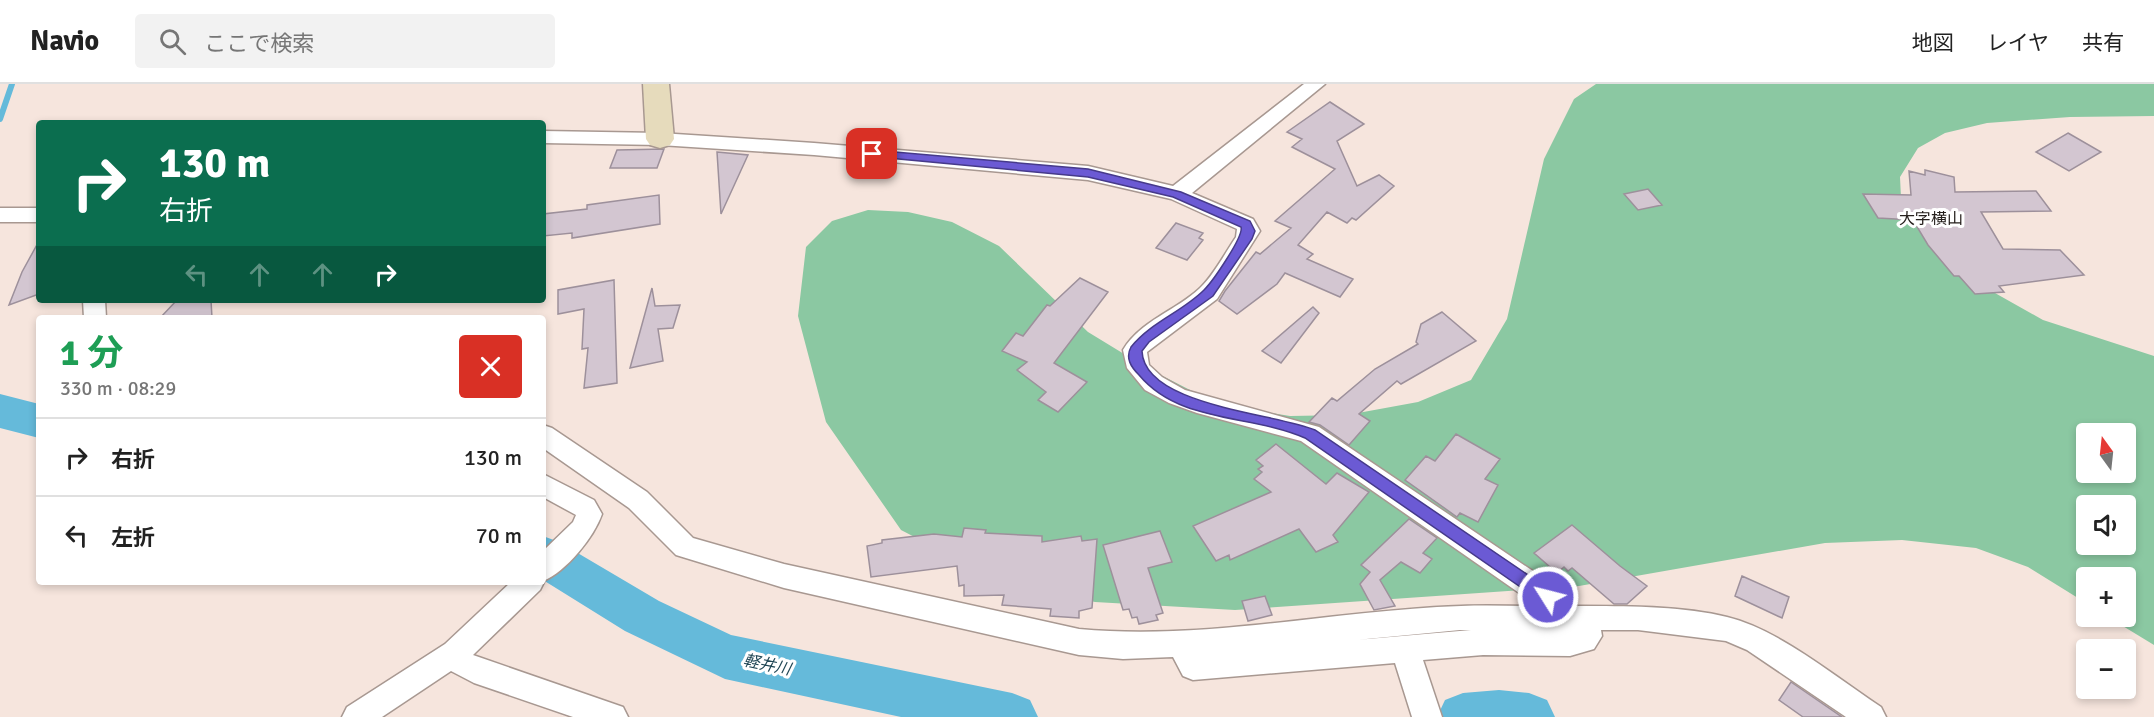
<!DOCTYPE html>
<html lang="ja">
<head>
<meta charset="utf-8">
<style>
	:root { --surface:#fff; --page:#f2f2f2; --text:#222; --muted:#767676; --line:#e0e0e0 }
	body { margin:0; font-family:Signika,"Noto Sans JP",sans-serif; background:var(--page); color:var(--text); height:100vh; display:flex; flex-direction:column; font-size:22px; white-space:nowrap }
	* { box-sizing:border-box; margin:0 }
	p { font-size:20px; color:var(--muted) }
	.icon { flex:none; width:33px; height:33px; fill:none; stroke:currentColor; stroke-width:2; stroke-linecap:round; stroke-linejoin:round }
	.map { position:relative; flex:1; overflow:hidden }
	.sheet { position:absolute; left:36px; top:231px; width:510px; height:270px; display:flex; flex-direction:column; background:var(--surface); border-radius:6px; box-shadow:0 3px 9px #0003 }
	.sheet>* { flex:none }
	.banner { position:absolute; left:36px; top:36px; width:510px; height:183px; border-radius:6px; box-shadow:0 3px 9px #0003; background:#0b6e4f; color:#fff; overflow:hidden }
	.needle { width:39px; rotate:345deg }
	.buttons { position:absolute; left:2076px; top:339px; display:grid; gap:12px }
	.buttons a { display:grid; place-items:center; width:60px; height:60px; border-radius:6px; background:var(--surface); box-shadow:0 3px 9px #0003; font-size:30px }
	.pin { position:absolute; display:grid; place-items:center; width:51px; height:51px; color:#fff; margin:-26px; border-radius:12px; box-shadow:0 3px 9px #0006 }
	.me { position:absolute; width:66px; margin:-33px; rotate:306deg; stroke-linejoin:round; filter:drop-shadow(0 0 4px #0008) }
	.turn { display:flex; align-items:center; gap:21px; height:126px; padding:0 24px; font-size:27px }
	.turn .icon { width:78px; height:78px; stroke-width:2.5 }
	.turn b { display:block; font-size:42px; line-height:51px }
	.lanes { display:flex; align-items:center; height:57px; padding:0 24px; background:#0003; justify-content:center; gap:30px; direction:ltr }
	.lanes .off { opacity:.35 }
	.round { display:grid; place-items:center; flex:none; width:63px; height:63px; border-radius:6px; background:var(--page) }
	.overview { display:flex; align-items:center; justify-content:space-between; height:102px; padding:0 24px }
	h1 { font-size:36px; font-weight:700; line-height:45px; color:#1e9e55 }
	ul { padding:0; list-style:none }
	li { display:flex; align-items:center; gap:18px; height:78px; padding:0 24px; border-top:2px solid var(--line) }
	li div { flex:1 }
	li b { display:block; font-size:22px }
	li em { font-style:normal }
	header { display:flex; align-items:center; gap:36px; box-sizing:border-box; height:84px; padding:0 30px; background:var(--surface); border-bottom:2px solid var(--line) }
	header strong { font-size:28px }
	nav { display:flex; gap:33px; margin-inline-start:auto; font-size:21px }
	.search { width:420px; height:54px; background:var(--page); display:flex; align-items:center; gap:15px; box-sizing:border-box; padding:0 21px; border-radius:6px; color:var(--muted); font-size:22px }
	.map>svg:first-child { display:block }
</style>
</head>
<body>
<header>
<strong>Navio</strong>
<div class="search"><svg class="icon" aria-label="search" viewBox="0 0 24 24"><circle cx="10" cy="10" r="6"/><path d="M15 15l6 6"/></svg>ここで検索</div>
<nav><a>地図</a><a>レイヤ</a><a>共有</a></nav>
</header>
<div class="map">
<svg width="2154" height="633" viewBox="0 0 2154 633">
	<rect width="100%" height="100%" fill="#f6e5dd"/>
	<path fill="#8bc8a2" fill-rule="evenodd" d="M1596,0H2154V32L2070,33L1987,39L1945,49L1918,64L1900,93L1901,114L1979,200L2043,236L2154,272V561L2108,533L2126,532V494H2086V519L2028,483L1976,464L1902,456L1825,459L1579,502L1235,526L1095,518L996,495L901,446L826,338L798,232L806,163L832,137L868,126L908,128L952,138L999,162L1088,248L1147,284L1192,307L1241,324L1290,332L1347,331L1418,318L1471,296L1507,235L1544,75L1574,15ZM2086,350H2126V388H2086ZM2086,422H2126V460H2086Z"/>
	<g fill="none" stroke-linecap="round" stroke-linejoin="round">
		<path stroke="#65bada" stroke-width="6" d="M0,35L12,0"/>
		<path fill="#65bada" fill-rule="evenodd" d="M0,310L39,320V354L0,344Z
			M543,452L559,458L659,517L731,551L1012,609L1030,616L1038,633H901L725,595L625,547L543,496Z
			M1499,606L1529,609L1547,616L1555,633H1437L1445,616L1463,609Z"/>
	</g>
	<path fill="#d3c6d1" stroke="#9d909b" stroke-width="1.5" d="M1330,18L1364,40L1337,57L1357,102L1379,91L1394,102L1356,136L1352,134L1347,139L1327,128L1298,161L1313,170L1307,175L1353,195L1340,213L1285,189L1277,200L1237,230L1219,217L1225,207L1256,168L1260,170L1291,144L1275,137L1335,85L1292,63L1302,55L1287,48Z
		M2068,49L2101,68L2069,87L2036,68Z
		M664,65L657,84H610L617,66Z
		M717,68L748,71L721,130Z
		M1925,86L1954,93L1955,108L2036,107L2051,127L1981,128L2003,165L2060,166L2084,191L1999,202L2004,208L1975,210L1959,192H1954L1928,161L1913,136L1878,134L1863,110L1911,111L1909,87L1925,91Z
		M1648,105L1662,121L1638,126L1624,110Z
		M659,111L660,140L572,154V149L543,152V130L587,125V121Z
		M1176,139L1203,149L1199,154L1203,156L1187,176L1156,164Z
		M39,157V210L9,221L22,188Z
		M1080,194L1108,208L1054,279L1087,298L1058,328L1038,316L1046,308L1017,286L1027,278L1002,267L1016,249L1023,252L1047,221L1050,222Z
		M614,196L617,299L584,304L588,264L582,265L584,225L558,230V206Z
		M652,204L655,222L680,221L673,244L658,245L663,277L630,284Z
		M177,216H211L212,234H160Z
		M1313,223L1319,229L1281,279L1262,267Z
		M1442,228L1476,257L1401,300L1397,297L1359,330L1370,337L1349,361L1320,341L1309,338L1332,314L1337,317L1375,285L1418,260L1416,258L1421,240Z
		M1456,350L1500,375L1485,395L1498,401L1478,438L1460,429L1457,433L1405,396L1426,372L1435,377Z
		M1276,360L1326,400L1337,389L1369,408L1333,451L1338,458L1316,468L1299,445L1230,476L1229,471L1216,477L1193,442L1271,408L1254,395L1262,388L1258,385L1263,382L1256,376Z
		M1409,435L1437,454L1423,469L1432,475L1420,489L1401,478L1380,496L1395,522L1374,526L1360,500L1370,488L1361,481Z
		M1572,441L1620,482L1647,502L1627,520H1614L1572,484L1568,487L1564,483L1557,489L1534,469Z
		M964,444L986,446L985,449L1042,452V458L1081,452L1082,457L1097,455L1092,524L1079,527V534L1050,532L1051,525L1002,521L1004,511L964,512V501L959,502L957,482L871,493L867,462L882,459V456L934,450L962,453Z
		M1160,447L1172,478L1148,484L1163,529L1156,531L1158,536L1139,540L1137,533L1132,534L1129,525L1123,526L1103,461Z
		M1742,492L1789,513L1782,534L1735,512Z
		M1265,512L1272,531L1248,537L1242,517Z
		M1791,598L1842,633H1803L1779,616Z"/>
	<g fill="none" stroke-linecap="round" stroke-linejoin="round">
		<defs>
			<path id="street" d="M1304,0H1325L1192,109L1253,135L1260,147L1217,215L1147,268L1149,281L1162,293L1185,306L1319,343L1558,504L1567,522C1616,522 1679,521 1727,533C1778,545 1837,594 1881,623L1886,633H1846L1747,566L1726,557L1638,546H1601L1602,552L1594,565L1570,572L1483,571L1423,576L1442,633H1412L1395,579L1193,596L1183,592L1173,573L1123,575L1079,571L784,504L676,471L629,424L543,364V341L552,344L647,408L693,454L784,480L1079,545C1207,557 1333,526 1461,522C1487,521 1513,522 1538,522L1301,357L1197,329L1169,319L1145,306L1127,284L1123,266C1140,237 1177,226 1200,204C1214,191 1225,169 1236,153L1237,145L1171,115L1088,96L814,71L660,61L543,59V47L660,49L814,59L1088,82L1173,102ZM1471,546L1356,556L1460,546Z
				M0,124H39V138H0Z
				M83,216H105L106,234H84Z
				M543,390L594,416L602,430C594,453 566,488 543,497V467L573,438L576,431L543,413Z
				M543,497L544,498L540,506L473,571L623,623L628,633H573L474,599L451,587L382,633H342L347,623L445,560L511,498Z"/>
			<path id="secondary" d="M643,0H669L674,55L670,61L660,64L650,61L646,55Z"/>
		</defs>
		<use href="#street" stroke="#a89891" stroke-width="3"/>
		<use href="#secondary" stroke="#a89891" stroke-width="3"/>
		<use href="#street" fill="#fff" fill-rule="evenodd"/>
		<use href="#secondary" fill="#e6dbbc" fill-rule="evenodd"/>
	</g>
	<path fill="#6b5ad4" stroke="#463a8a" stroke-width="1.5" d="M872,66L1088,85L1181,108L1250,137L1255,147L1252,155L1213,212L1149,258L1142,267C1144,322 1275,329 1315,346L1553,508L1555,513L1553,518H1542L1305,354C1251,330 1180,340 1139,291C1131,283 1125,274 1131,263C1151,238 1182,228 1204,206C1213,197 1244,152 1241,143L1173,113L1088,93L867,72L866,70Z"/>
	<g text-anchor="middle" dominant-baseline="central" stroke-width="6" stroke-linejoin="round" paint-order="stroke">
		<g font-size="16" fill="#26201d" stroke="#fff">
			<text x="1931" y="135">大字横山</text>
		</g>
		<g font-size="16" font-style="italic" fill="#214755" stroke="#fff">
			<text transform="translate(767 581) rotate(12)">軽井川</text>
		</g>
	</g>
</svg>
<div class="buttons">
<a><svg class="needle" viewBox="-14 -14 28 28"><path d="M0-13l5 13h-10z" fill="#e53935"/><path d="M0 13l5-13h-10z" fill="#767676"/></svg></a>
<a><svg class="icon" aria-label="sound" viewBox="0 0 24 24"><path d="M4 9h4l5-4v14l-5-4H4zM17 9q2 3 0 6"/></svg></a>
<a>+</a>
<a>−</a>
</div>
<div class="pin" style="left:872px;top:70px;background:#d93025"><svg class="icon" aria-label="arrive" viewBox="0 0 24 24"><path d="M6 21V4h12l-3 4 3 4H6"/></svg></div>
<svg class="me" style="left:1548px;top:513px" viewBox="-20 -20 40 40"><circle r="17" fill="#6b5ad4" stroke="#fff" stroke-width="3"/><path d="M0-11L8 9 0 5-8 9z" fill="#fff"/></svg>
<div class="banner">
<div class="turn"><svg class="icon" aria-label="right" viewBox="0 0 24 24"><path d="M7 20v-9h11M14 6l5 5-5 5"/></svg><div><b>130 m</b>右折</div></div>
<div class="lanes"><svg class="icon off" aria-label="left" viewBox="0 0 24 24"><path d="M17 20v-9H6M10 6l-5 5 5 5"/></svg><svg class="icon off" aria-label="ahead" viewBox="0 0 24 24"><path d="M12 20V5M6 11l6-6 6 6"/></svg><svg class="icon off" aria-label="ahead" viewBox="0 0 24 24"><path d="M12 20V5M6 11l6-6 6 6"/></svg><svg class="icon" aria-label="right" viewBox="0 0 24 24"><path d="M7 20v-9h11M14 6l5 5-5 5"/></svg></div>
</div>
<section class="sheet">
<div class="overview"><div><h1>1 分</h1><p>330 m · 08:29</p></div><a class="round" style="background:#d93025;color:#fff"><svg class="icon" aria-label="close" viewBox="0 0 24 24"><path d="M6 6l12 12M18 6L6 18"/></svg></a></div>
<ul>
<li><svg class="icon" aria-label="right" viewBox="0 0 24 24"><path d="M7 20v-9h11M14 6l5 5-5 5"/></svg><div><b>右折</b></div><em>130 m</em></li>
<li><svg class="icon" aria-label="left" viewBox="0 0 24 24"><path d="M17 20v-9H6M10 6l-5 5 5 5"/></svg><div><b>左折</b></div><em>70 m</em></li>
</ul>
</section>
</div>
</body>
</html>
